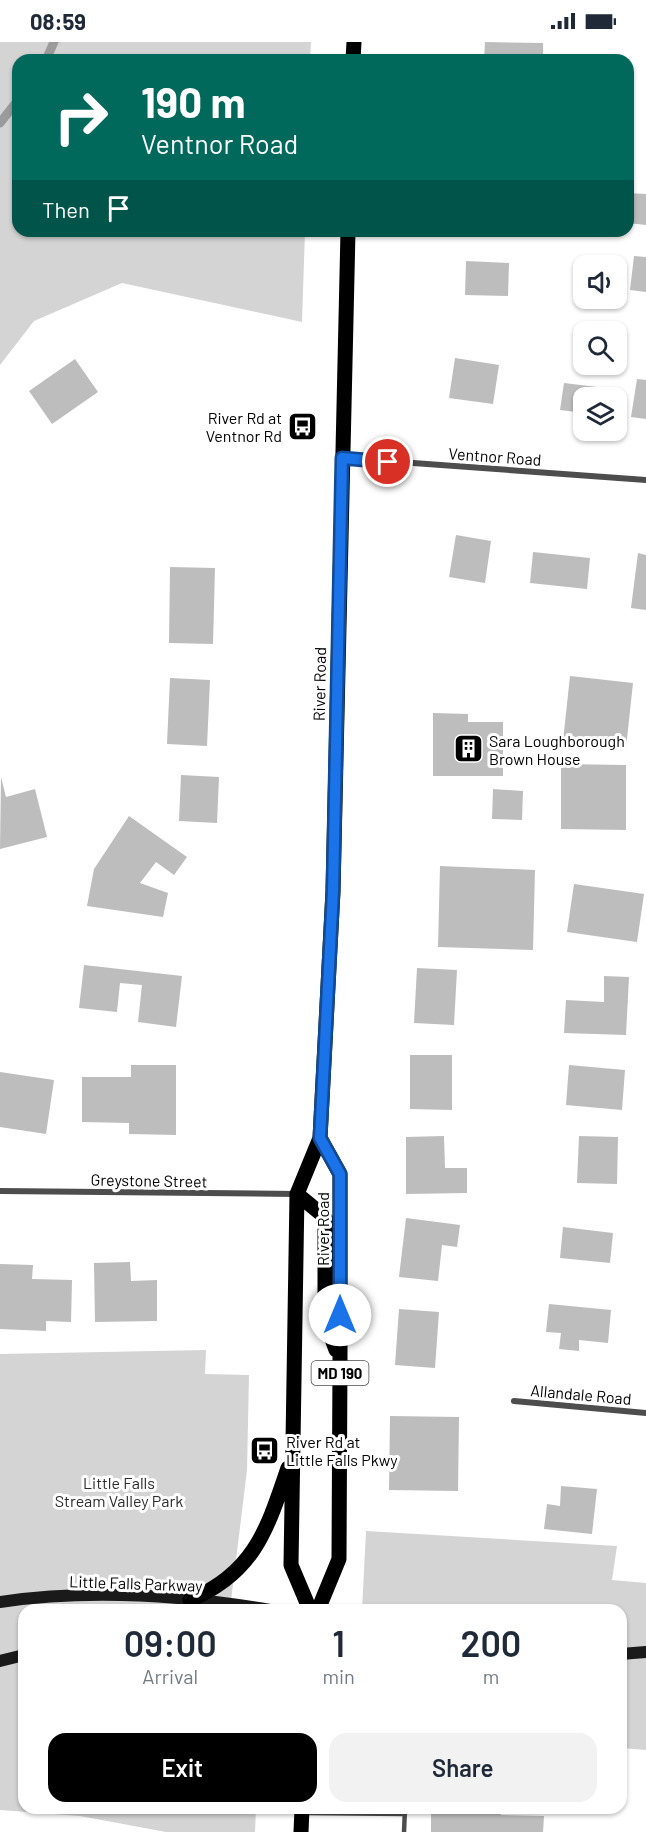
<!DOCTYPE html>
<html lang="en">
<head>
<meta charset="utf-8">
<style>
	:root { --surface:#fff; --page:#f2f2f3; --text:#1f2937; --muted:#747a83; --accent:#000 }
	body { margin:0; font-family:Barlow,sans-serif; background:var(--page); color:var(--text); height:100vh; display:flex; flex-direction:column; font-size:22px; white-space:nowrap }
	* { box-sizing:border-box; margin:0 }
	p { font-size:20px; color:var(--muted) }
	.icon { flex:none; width:33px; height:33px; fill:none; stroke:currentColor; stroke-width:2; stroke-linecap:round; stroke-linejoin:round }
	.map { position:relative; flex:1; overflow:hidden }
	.sheet { position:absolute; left:18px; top:1562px; width:609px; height:210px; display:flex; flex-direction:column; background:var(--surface); border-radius:18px; box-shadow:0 2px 4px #0004 }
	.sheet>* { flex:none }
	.top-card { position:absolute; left:12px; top:12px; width:622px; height:183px; border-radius:18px; box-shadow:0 2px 4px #0004; background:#00695c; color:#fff; overflow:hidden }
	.tools { position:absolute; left:573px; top:213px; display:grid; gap:12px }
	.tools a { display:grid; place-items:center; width:54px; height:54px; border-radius:12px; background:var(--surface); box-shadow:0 2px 4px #0004; font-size:30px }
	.pin { position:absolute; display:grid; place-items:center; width:51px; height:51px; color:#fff; margin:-26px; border:3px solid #fff; border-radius:50%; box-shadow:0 2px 6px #0007 }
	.me { position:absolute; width:66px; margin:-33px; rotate:0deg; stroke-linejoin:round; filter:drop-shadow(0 0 4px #0008) }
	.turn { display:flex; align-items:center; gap:21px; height:126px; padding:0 30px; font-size:27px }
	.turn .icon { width:78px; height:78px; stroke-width:2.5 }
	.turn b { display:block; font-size:42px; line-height:51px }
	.then { display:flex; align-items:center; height:57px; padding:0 30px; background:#0003; gap:12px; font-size:22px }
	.eta { display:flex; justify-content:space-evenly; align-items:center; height:102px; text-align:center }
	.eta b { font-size:36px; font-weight:600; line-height:42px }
	.action { display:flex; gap:12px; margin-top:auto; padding:12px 30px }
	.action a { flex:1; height:69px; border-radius:18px; background:var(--accent); color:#fff; font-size:24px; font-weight:600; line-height:69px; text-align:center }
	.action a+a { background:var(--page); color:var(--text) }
	.status { display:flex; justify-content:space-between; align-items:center; height:42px; padding:0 30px; background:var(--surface); direction:ltr }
	.status svg { height:16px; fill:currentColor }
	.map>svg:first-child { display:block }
</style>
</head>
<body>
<div class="status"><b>08:59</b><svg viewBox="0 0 49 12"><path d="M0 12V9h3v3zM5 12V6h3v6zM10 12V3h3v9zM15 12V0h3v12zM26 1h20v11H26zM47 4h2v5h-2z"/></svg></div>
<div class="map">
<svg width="646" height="1790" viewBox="0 0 646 1790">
	<rect width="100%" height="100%" fill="#fff"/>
	<path fill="#d4d4d4" d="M0,0H311L310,18H18V189H305L302,280L122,241L34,279L0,323Z
		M206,1308L205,1332L249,1333L247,1428L230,1567L24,1568V1766H256L255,1790H166L80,1774L0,1768V1312Z
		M366,1489L617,1504L612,1538L646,1541V1708L621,1706V1568H362Z"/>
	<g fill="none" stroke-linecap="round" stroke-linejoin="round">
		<path stroke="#9b9b9b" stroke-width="9" d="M46,18L54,0
			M0,81L18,58"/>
	</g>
	<path fill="#bdbdbd" d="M485,0L543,1V18H484Z
		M628,151L646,152V183L628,181Z
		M634,214L646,215V250L630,248Z
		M466,219L509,221L508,254L465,253Z
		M455,316L499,323L493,362L449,356Z
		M75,317L98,350L52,382L29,349Z
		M637,337L646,338V377L631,375Z
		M564,341L597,345L596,356H584V371L560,368Z
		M456,493L491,499L485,541L449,535Z
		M533,510L590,516L587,547L530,541Z
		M638,511L646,513V568L631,566Z
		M170,525L215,526L213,602L169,601Z
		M570,634L633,641L626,706L563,699Z
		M170,636L210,638L207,704L167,702Z
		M433,671L468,672V680H503V734H433Z
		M561,722L626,723V788L561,787Z
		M181,733L219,735L217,781L179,779Z
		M1,735L6,755L35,747L47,795L0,807Z
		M493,747L523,749L522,778L492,777Z
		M129,774L187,815L174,833L156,820L140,841L168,851L163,875L87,864L94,827Z
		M440,824L535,828L533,908L438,905Z
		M574,842L644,852L637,900L567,890Z
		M84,923L182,934L176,985L138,980L142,943L120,941L117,970L79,966Z
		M417,926L457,928L454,983L414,981Z
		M604,934L629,935L626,993L564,991L566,958L604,960Z
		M410,1013H452V1068L410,1067Z
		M131,1023H176V1093L129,1092V1081L82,1080V1035H131Z
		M569,1023L625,1028L622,1068L566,1063Z
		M0,1030L54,1038L46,1092L0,1085Z
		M444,1094L445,1126H467V1151L406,1152V1095Z
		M579,1094L618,1095L617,1142L577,1141Z
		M406,1176L460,1183L457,1205L442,1203L438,1239L399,1235Z
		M563,1185L613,1191L610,1221L560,1216Z
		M130,1220L131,1239L157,1238V1279L95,1280L94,1221Z
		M0,1222L33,1223L32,1237L72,1238L71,1280L46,1279V1289L0,1287Z
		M549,1262L611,1268L608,1301L579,1298V1309L559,1307L561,1291L546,1290Z
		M399,1267L439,1270L435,1326L395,1323Z
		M390,1374L459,1375L458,1449L389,1448Z
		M561,1444L597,1447L592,1492L544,1487L547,1462L560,1464Z
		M431,1766H501V1773L544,1774L543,1790H431Z"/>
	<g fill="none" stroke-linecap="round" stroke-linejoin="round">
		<path stroke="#4d4d4d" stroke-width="4.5" d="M305,1771L405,1772
			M404,1790L405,1766"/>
		<path stroke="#4d4d4d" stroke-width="6" d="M344,416L646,438
			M0,1149L296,1152
			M514,1359L646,1371"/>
		<path stroke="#1a1a1a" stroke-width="12" d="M0,1560C88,1547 182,1553 270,1568
			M621,1612L646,1610
			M0,1619L24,1613"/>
		<path stroke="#000" stroke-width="15" d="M353,18L354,0
			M297,1152L325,1175V1278L336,1308
			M190,1558C254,1531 267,1488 288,1426
			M310,1568L291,1523L297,1152L320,1096L333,849L348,189
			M318,1568L339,1517L340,1320V1132L320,1096
			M301,1790L302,1766"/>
	</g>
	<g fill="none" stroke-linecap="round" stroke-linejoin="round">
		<defs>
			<path id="route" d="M340,1273V1132L320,1096L333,849L342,416L388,420"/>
		</defs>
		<use href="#route" stroke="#114b97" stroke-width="15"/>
		<use href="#route" stroke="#1a73e8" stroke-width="10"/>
	</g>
	<defs>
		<symbol id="bus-square" viewBox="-11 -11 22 22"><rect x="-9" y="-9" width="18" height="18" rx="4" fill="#000" stroke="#fff"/><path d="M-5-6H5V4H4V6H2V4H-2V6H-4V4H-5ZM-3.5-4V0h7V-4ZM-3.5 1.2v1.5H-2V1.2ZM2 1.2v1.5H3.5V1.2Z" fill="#fff"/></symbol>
		<symbol id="building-square" viewBox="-11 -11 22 22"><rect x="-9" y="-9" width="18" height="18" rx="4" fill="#000" stroke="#fff"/><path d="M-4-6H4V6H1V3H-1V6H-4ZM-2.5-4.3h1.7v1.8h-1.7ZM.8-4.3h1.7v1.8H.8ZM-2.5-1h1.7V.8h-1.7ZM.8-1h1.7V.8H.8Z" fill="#fff"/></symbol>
	</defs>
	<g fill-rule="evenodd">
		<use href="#bus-square" x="286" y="368" width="33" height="33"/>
		<use href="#building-square" x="452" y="690" width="33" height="33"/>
		<use href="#bus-square" x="248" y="1392" width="33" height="33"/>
	</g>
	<g text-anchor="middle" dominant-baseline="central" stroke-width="6" stroke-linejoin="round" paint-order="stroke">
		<rect fill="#fff" stroke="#4c4c4c" stroke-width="1.5" x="311.5" y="1319" width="57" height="24" rx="4.5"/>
		<g font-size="15" font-weight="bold" fill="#000">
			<text x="340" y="1331">MD 190</text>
		</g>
		<g font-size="16" fill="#000" stroke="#fff" text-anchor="start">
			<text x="282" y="375" text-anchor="end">River Rd at<tspan x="282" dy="18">Ventnor Rd</tspan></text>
			<text x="489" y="698">Sara Loughborough<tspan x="489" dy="18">Brown House</tspan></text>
			<text x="286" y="1399">River Rd at<tspan x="286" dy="18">Little Falls Pkwy</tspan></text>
		</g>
		<g font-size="16" fill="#000" stroke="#fff">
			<text transform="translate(495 414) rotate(4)">Ventnor Road</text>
			<text transform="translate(319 642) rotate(-89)">River Road</text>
			<text transform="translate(149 1138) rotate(1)">Greystone Street</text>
			<text transform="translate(322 1187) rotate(-90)">River Road</text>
			<text transform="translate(581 1352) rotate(5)">Allandale Road</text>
			<text transform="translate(136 1541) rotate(2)">Little Falls Parkway</text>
		</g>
		<g font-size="16" fill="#2b2b2b" stroke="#fff">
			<text x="119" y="1440">Little Falls<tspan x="119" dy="18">Stream Valley Park</tspan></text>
		</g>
	</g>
</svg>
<div class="tools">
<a><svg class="icon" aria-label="sound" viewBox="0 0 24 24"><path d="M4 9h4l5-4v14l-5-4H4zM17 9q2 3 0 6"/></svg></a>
<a><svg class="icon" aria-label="search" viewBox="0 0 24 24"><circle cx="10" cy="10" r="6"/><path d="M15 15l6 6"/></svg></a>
<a><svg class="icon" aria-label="layers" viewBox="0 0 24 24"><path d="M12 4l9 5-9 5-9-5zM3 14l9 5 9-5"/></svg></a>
</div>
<div class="pin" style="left:388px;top:420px;background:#d93025"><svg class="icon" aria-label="arrive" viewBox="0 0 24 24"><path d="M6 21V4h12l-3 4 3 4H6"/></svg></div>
<svg class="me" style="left:340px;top:1273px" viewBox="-20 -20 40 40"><circle r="19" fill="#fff"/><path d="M0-13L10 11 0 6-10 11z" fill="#1a73e8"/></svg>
<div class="top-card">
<div class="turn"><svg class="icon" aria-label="right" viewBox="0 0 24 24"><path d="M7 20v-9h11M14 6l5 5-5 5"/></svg><div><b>190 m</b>Ventnor Road</div></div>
<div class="then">Then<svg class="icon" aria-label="arrive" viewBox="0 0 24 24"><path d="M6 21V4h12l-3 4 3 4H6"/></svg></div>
</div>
<section class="sheet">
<div class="eta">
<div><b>09:00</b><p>Arrival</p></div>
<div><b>1</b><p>min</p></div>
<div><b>200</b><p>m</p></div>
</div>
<div class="action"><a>Exit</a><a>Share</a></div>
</section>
</div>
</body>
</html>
